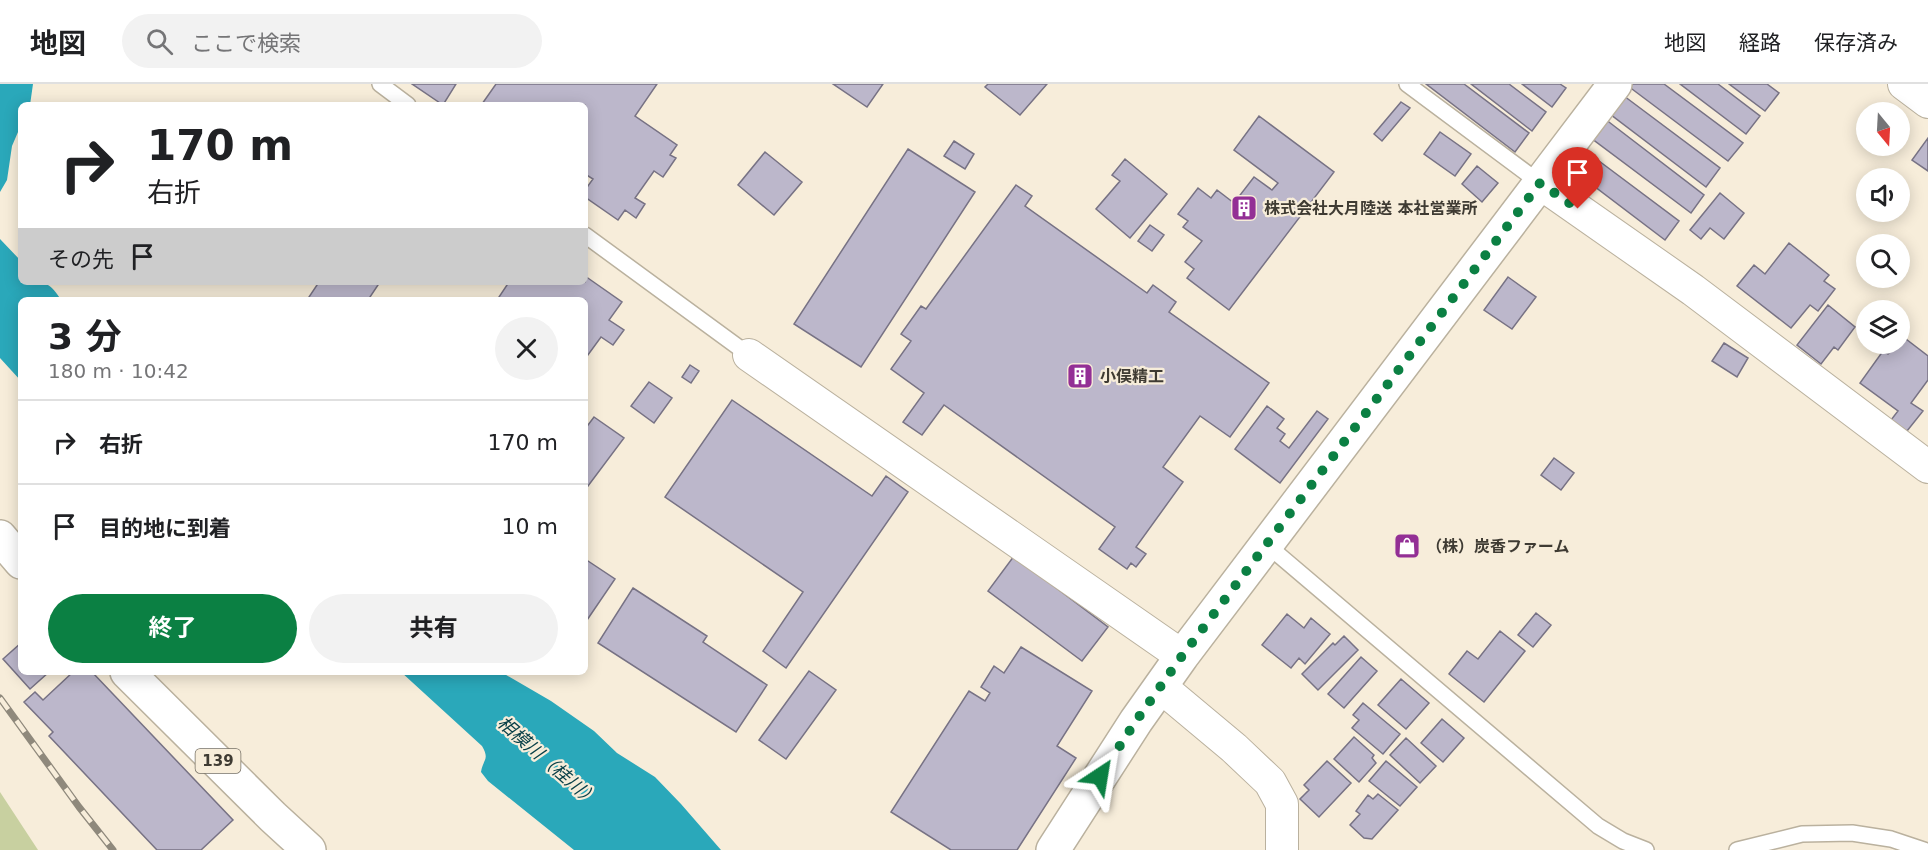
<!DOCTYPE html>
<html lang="ja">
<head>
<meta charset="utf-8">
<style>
	:root { --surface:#fff; --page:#f2f2f2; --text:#202124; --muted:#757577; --line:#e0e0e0; --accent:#0b8043 }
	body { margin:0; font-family:"DejaVu Sans","Noto Sans JP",sans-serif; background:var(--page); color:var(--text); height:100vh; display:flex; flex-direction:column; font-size:22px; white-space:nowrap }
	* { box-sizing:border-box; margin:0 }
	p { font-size:20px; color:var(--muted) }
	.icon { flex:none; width:33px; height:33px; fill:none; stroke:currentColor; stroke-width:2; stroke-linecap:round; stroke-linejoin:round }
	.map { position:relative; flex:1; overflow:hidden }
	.drawer { position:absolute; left:18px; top:213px; width:570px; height:378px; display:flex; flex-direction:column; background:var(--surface); border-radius:9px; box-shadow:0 3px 15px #0003 }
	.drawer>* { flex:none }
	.top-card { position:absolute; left:18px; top:18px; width:570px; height:183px; border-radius:9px; box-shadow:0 3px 15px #0003; background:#fff; color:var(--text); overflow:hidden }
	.needle { width:39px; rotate:162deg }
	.buttons { position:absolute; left:1856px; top:18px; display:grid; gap:12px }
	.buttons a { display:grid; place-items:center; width:54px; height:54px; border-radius:50%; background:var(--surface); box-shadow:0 3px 15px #0003; font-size:30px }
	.pin { position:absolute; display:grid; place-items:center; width:51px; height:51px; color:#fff; margin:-62px -26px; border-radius:50% 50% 50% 0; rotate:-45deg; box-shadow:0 0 6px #0007 }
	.pin .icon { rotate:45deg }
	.me { position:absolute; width:66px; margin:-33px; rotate:33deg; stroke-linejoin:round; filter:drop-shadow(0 0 4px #0008) }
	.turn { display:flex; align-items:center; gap:21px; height:126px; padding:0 30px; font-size:27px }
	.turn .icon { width:78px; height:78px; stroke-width:2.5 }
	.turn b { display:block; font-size:42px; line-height:51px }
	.then { display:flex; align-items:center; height:57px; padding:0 30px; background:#0003; gap:12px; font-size:22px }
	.round { display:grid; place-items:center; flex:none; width:63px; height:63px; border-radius:32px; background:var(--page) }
	.headline { display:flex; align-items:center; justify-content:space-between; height:102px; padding:0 30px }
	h1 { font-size:36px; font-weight:700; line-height:45px }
	.button { display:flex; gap:12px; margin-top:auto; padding:12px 30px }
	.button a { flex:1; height:69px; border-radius:36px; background:var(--accent); color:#fff; font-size:24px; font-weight:700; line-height:69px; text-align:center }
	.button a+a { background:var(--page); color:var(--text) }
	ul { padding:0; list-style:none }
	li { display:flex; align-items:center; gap:18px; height:84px; padding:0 30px; border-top:2px solid var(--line) }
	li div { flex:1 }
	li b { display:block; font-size:22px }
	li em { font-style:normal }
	header { display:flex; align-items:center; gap:36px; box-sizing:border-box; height:84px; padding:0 30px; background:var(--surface); border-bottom:2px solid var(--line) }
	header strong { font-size:28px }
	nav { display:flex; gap:33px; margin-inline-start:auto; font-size:21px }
	.search { width:420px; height:54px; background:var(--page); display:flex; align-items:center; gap:15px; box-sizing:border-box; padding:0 21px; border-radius:33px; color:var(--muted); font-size:22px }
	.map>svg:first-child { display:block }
</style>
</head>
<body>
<header>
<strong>地図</strong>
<div class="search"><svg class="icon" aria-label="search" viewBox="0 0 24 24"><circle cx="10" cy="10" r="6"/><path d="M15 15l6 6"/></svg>ここで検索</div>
<nav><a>地図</a><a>経路</a><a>保存済み</a></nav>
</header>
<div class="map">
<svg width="1928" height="766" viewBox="0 0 1928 766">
	<rect width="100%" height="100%" fill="#f7edda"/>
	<path fill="#c8d0a0" d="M0,708L38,766H0Z"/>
	<path fill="#2aa8ba" d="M0,0H33L30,21H21V41L12,62L7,96L0,108Z
		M0,155L21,177V198C43,198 49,196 61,216H21V297L0,274Z
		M401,588H501L551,617L594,647L617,669L655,693L681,720L721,766H574L488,697L481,688C483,675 490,676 482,662Z"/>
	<path fill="#bcb7cb" stroke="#777284" stroke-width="1.5" d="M412,0H456L443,21Z
		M496,0H657L635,32L677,61L670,71L676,74L663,93L654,87L635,114L645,120L636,134L625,126L618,136L585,113V106L593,95L585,90V21H484L482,20Z
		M833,0H883L867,23Z
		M988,0H1047L1020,31L985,3Z
		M1426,0H1464L1529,49L1515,68Z
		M1471,0H1509L1546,28L1532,47Z
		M1522,0H1560L1566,4L1552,23Z
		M1630,0H1664L1743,59L1728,77L1628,2Z
		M1680,0H1718L1760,32L1746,50Z
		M1729,0H1767L1779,9L1765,27Z
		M1620,9L1720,84L1706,103L1606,27Z
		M1401,18L1410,24L1382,57L1374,50Z
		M1259,32L1334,88L1229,226L1187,194L1194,185L1185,178L1202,157L1183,143L1188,137L1178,130L1198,104L1211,114L1217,106L1234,119L1254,93L1272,106L1278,99L1234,66Z
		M1605,35L1704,111L1691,129L1591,54Z
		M1440,48L1471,70L1455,92L1424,70Z
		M1928,54V87L1912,76Z
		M954,57L974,70L965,85L944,72Z
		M1579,62L1679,137L1665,156L1565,80Z
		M908,65L975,108L861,283L794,240Z
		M765,68L802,98L774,131L738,101Z
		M1125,75L1167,110L1130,154L1096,125L1120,97L1112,91Z
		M1477,82L1498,99L1482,118L1462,100Z
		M1016,101L1032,112L1025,122L1147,209L1153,201L1176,218L1169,228L1269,299L1230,353L1200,332L1163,383L1183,398L1136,463L1146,470L1136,483L1131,479L1127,485L1099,465L1115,443L944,321L922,351L903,338L924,309L891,285L911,257L901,250L921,222L926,225Z
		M1720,109L1744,129L1724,155L1710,144L1701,155L1690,146Z
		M1150,141L1164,151L1152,167L1138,157Z
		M1789,159L1829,191L1824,197L1835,205L1818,227L1810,221L1791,244L1737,202L1754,181L1765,190Z
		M585,192L622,218L609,236L624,246L613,261L601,253L585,275V216H497L509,198H585Z
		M1508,193L1536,213L1512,245L1484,226Z
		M319,198H380L368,216H307Z
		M1828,221L1855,243L1838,266L1834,263L1821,280L1797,261Z
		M1902,252L1928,272V296L1911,319L1923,327L1907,347L1891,336L1898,327L1860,299L1883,267L1888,270L1896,260H1899Z
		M1724,259L1748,274L1737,293L1712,277Z
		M690,281L699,287L691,299L682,293Z
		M649,298L672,314L654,339L631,322Z
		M732,316L872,412L886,392L908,408L786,584L763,567L803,508L665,413Z
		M1267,322L1284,335L1277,344L1285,350L1280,357L1289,364L1317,327L1328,335L1280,399L1235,365Z
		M594,333L624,354L585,406V345Z
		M1554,374L1574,389L1561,406L1541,391Z
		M1014,472L1108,543L1082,577L988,507Z
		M585,475L615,495L585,539Z
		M633,504L707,552L703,558L767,601L736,648L598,559Z
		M1536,529L1551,541L1533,563L1518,551Z
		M1287,530L1304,544L1311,534L1330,550L1305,580L1299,574L1291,584L1262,561Z
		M1500,547L1525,567L1484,618L1449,590L1467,567L1478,575Z
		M1344,552L1358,566L1318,606L1302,590L1333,559L1335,561Z
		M21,559V588H49L30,605L3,575Z
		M1021,563L1092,607L1057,662L1076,674L1017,766H951L891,728L969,607L985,617L990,609L981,603L994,582L1004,589Z
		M1361,573L1377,587L1344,624L1328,610Z
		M809,587L836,606L786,675L759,656Z
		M73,588H92L233,736L201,766H157L49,652L53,648L24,618L35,608L43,616Z
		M1401,595L1429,619L1406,645L1378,621Z
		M1363,619L1400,650L1383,670L1352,644L1359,636L1353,631Z
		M1442,635L1464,654L1443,678L1421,659Z
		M1354,653L1374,671L1372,674L1376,679L1359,698L1334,675Z
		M1406,654L1436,682L1420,699L1390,671Z
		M1327,677L1351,699L1319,733L1300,715L1309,706L1304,701Z
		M1386,677L1417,703L1400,722L1369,697Z
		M1378,710L1398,726L1372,755L1364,754L1350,741L1360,730L1356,727L1368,711L1373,715Z"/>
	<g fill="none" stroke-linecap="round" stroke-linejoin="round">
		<defs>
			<path id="lane" d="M380,0L408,21
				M1407,0L1540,99
				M585,151L749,271
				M1266,460L1598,742L1623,757L1646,766
				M1737,766L1802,750L1852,749L1891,755L1924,766"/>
			<path id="street" d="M1904,0L1928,18
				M1540,99L1693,206L1928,383
				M749,271L1182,572
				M1161,603L1234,664L1270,698L1282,720V766"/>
			<path id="secondary" d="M1053,766L1136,637L1182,572L1615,0"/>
			<path id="highway" d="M0,453L21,478
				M127,588L273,733L309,766"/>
		</defs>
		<use href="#lane" stroke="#bab19e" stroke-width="18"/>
		<use href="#street" stroke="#bab19e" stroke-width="34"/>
		<use href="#secondary" stroke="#bab19e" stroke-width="36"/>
		<use href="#highway" stroke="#bab19e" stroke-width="36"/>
		<use href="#lane" stroke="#fff" stroke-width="15"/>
		<use href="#street" stroke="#fff" stroke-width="32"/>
		<use href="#secondary" stroke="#fff" stroke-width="33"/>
		<use href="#highway" stroke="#fff" stroke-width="33"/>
		<defs>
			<path id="rail" d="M0,614L79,723L113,766"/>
		</defs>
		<use href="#rail" stroke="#8f897c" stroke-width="7"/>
		<use href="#rail" stroke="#f7edda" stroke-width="4.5" stroke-dasharray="14" stroke-linecap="butt"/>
	</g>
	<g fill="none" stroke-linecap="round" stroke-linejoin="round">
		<path stroke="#0b8043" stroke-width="10" stroke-dasharray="0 18" d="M1100,692L1136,637L1182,572L1540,99L1578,125"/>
	</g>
	<defs>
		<symbol id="building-square" viewBox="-11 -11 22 22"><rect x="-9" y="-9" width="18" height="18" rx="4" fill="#932f95" stroke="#f7edda"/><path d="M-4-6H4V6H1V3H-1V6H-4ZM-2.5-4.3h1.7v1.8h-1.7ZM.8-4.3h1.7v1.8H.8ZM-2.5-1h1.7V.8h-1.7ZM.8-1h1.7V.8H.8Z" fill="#fff"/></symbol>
		<symbol id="shop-square" viewBox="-11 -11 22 22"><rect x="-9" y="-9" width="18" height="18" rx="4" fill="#932f95" stroke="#f7edda"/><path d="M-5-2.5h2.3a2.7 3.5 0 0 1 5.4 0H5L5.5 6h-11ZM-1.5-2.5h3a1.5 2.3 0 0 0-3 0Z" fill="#fff"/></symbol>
	</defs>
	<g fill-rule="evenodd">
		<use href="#building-square" x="1229" y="109" width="30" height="30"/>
		<use href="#building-square" x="1065" y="277" width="30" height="30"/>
		<use href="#shop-square" x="1392" y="447" width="30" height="30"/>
	</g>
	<g text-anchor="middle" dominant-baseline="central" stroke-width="4.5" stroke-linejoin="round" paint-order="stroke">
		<rect fill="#f7edda" stroke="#767065" stroke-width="1.5" x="195.5" y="665" width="45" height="24" rx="4.5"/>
		<g font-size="15" font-weight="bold" fill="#3f3b33">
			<text x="218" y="677">139</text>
		</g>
		<g font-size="16" font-weight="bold" fill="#3f3b33" stroke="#f7edda" text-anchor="start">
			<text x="1264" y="124">株式会社大月陸送 本社営業所</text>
			<text x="1100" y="292">小俣精工</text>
			<text x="1426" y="462">（株）炭香ファーム</text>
		</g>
		<g font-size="18" font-style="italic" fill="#0a4149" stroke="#f7edda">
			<text transform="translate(548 677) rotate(41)">相模川（桂川）</text>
		</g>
	</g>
</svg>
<div class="buttons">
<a><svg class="needle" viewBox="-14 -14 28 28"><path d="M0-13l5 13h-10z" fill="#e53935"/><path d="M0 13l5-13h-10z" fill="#757577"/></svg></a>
<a><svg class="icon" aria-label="sound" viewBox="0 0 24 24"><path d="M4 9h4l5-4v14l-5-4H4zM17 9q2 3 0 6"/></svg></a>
<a><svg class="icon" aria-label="search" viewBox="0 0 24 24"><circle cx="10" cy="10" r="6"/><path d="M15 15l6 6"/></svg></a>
<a><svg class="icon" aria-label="layers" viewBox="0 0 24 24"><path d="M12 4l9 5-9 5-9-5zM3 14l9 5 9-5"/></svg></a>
</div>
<div class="pin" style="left:1578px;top:125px;background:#d93025"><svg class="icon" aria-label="arrive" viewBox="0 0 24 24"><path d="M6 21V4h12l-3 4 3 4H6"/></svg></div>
<svg class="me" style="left:1100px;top:692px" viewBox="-20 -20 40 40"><path d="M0-17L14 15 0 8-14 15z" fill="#0b8043" stroke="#fff" stroke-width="4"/></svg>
<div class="top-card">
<div class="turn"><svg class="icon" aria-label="right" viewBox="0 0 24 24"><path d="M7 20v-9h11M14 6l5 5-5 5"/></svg><div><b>170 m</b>右折</div></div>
<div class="then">その先<svg class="icon" aria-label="arrive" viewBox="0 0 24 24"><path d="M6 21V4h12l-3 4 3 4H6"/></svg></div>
</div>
<section class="drawer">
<div class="headline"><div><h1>3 分</h1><p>180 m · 10:42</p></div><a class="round"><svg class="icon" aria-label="close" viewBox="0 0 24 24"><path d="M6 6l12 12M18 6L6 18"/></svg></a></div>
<ul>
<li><svg class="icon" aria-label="right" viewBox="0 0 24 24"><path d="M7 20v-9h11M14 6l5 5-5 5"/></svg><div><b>右折</b></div><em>170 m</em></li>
<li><svg class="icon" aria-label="arrive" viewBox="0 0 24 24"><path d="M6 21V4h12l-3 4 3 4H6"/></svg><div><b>目的地に到着</b></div><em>10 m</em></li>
</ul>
<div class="button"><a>終了</a><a>共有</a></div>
</section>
</div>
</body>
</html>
